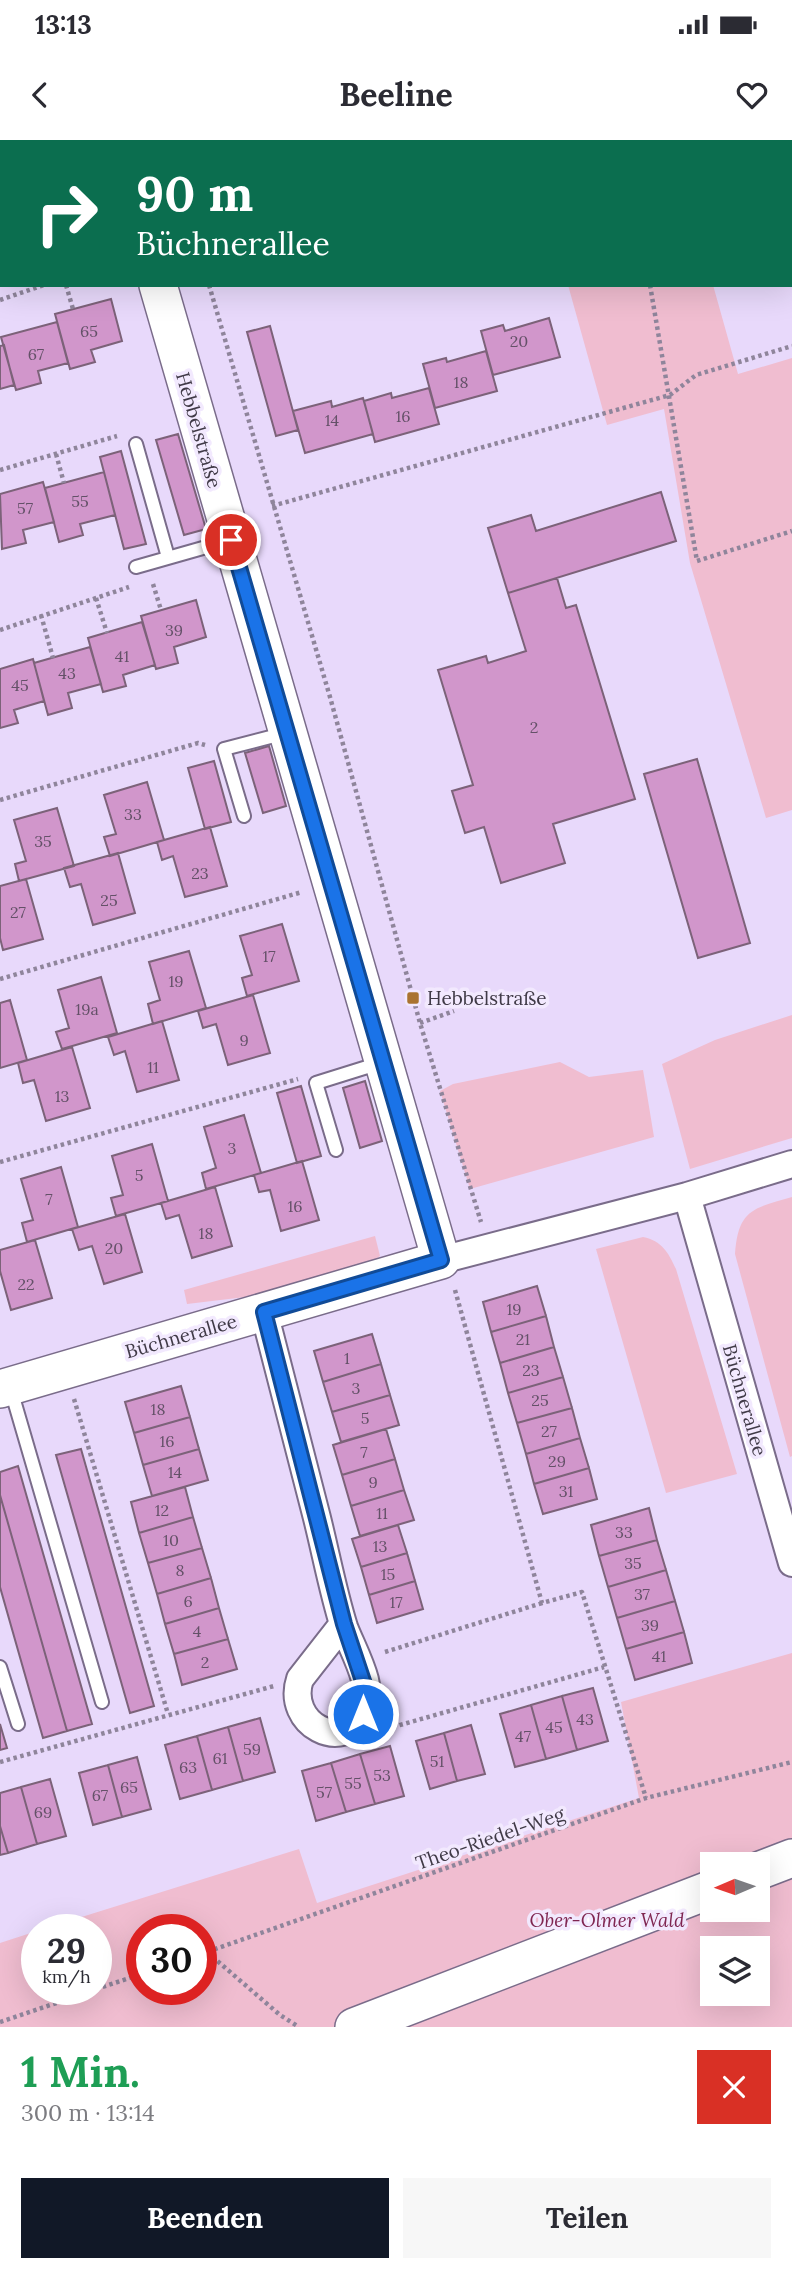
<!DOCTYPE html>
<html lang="de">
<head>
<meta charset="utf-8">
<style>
	:root { --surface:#fff; --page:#f7f7f7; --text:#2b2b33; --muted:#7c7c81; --accent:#111827 }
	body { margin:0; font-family:Lora,serif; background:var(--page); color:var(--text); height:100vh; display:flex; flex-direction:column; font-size:26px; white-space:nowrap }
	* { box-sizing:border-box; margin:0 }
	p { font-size:23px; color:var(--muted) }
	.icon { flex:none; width:38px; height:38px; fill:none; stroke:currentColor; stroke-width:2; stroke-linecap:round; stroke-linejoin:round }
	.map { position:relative; height:1887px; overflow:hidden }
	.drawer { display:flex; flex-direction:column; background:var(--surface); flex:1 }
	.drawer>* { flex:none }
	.top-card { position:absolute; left:0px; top:0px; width:793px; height:147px; box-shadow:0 7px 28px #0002; background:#0b6e4f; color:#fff; overflow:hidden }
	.needle { width:46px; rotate:268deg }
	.fabs { position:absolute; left:700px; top:1712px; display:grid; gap:14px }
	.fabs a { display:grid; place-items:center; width:70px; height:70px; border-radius:0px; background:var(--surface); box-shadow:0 7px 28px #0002; font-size:35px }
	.speed { position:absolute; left:21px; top:1774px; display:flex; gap:14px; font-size:35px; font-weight:700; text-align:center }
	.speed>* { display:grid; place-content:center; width:91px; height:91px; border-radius:50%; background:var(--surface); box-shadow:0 7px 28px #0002; line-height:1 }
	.speed small { font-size:18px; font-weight:400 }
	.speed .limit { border:10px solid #d22; background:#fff; color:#111 }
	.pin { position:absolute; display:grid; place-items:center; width:60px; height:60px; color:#fff; margin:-30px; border:4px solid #fff; border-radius:50%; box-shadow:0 2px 7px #0007 }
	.me { position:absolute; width:77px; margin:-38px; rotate:0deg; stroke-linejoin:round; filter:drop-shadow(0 0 5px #0008) }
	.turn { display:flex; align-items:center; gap:24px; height:147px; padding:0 21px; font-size:32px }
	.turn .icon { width:91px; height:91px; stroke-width:2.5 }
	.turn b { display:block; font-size:49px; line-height:60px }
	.round { display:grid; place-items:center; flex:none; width:74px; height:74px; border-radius:0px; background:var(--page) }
	.head { display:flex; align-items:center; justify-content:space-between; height:119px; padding:0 21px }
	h1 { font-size:42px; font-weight:700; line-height:52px; color:#1e9e55 }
	.primary-button { display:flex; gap:14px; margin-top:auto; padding:14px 21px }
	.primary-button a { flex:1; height:80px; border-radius:0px; background:var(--accent); color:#fff; font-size:28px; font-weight:700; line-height:80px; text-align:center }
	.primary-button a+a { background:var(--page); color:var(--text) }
	.status { display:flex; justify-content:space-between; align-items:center; height:49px; padding:0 35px; background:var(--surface); direction:ltr }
	.status svg { height:19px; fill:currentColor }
	header { display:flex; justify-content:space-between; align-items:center; height:91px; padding:0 21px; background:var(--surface); font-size:32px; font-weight:700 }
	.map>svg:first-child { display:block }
</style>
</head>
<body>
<div class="status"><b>13:13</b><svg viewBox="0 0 49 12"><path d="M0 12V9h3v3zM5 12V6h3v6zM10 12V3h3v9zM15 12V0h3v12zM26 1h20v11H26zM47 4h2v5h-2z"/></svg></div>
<header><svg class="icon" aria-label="back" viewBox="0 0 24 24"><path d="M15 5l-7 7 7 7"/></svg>Beeline<svg class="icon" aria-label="heart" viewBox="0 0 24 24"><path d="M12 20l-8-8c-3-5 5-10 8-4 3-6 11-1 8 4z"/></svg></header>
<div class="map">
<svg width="792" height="1887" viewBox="0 0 792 1887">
	<rect width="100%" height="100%" fill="#e8d9fb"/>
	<path fill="#f0bdd0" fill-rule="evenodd" d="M568,145H713L738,234L792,218V670L766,678L690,423L664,269L607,285Z
		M792,875V998L690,1029L662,924L715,900Z
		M560,922L589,937L643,930L654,997L470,1049L440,951L453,944Z
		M792,1057V1316L790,1317L735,1114C738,1070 753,1068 792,1057Z
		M375,1096L380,1116L369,1124L270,1154L187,1164L184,1150Z
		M643,1097C662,1101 668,1112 676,1129L737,1334L666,1353L596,1109Z
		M792,1513V1887H0V1803L37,1791V1850H96V1790H40L299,1709L317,1763L639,1658L621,1562ZM712,1724H758V1769H712ZM142,1790H201V1850H142ZM712,1808H758V1853H712Z"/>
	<path fill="#d196cb" stroke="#7c6279" stroke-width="2" d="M382,0H427V2H375Z
		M2,34V79H0V35Z
		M111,159L122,201L91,210L95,222L70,229L55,174Z
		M549,178L560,217L493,235L481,191L503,185L505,191Z
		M57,182L68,223L38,231L41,243L16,250L1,197Z
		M270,186L298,290L276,296L247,192Z
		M4,205L14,245L0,249V206Z
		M486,211L497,251L435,268L423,224L446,218L447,222Z
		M429,248L439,284L375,302L364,261L391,253L392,258Z
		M363,258L373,294L305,313L293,271L331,261L332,267Z
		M178,294L206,389L184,395L156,300Z
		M121,311L146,404L124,409L100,317Z
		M104,332L115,375L80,384L83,395L59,402L45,348Z
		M43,342L54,382L23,390L26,403L2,409L0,354Z
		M661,352L676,401L508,453L488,388L531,375L536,391Z
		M557,438L566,468L576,465L635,659L553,684L565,723L501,743L484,687L465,693L452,651L473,645L438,530L486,516L488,523L526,511L508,453Z
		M196,460L206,497L174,507L178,523L156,529L141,476Z
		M142,482L155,525L123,535L126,546L103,552L88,498Z
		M90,507L101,544L68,553L72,568L48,575L34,523Z
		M33,519L44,561L14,570L18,583L0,588V529Z
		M269,606L286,666L263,673L245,613Z
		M697,619L750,803L698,818L644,634Z
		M214,621L231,682L205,689L188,628Z
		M147,642L164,700L110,716L104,697L116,694L104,655Z
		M57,668L74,726L19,741L15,724L26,721L14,680Z
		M210,687L227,746L185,757L173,716L162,720L157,702Z
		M118,713L135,773L93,785L81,744L70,747L64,728Z
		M26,739L43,799L3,810L0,798V746Z
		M282,784L299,841L247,856L242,838L252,835L240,796Z
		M189,811L206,868L153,884L148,864L160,860L149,822Z
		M101,837L117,893L62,909L56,892L69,888L58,850Z
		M253,855L270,913L228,925L216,884L203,888L198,871Z
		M10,860L27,920L0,928V863Z
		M162,881L179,940L137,952L125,911L114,915L108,897Z
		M72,907L90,968L46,981L34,940L23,943L18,923Z
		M365,941L382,1001L360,1008L343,948Z
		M301,946L321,1016L297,1023L277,953Z
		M244,975L261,1033L206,1049L202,1033L216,1028L204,987Z
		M152,1004L168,1061L116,1076L111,1058L123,1055L112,1016Z
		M302,1021L319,1080L281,1091L270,1050L259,1052L254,1035Z
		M61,1027L78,1087L27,1102L22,1083L33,1080L21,1039Z
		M215,1047L232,1106L192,1118L179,1075L166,1079L161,1063Z
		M125,1074L142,1132L104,1144L92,1106L79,1110L72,1089Z
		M35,1100L52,1158L11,1170L0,1131V1110Z
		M537,1146L546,1176L491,1192L483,1162Z
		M546,1176L554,1207L500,1223L491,1192Z
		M372,1194L381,1224L323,1242L314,1211Z
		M554,1207L563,1237L508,1253L500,1223Z
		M381,1224L390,1255L332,1272L323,1242Z
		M563,1237L572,1268L517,1283L508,1253Z
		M181,1246L190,1277L134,1293L125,1262Z
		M390,1255L399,1285L341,1302L332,1272Z
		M572,1268L580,1298L526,1314L517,1283Z
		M190,1277L199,1309L143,1325L134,1293Z
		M386,1289L395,1319L342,1335L333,1305Z
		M580,1298L589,1328L534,1344L526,1314Z
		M81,1309L154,1566L130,1573L56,1315Z
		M199,1309L208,1340L152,1356L143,1325Z
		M395,1319L404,1350L351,1366L342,1335Z
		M18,1326L92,1584L67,1591L0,1355V1332Z
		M589,1328L597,1359L543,1374L534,1344Z
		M185,1347L193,1377L139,1393L131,1362Z
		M404,1350L414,1380L360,1396L351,1366Z
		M0,1355L67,1591L43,1598L0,1447Z
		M649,1368L657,1400L599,1416L591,1385Z
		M193,1377L202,1408L148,1423L139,1393Z
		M398,1385L407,1413L361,1427L352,1399Z
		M657,1400L666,1430L608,1447L599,1416Z
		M202,1408L211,1438L157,1454L148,1423Z
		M407,1413L415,1441L369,1455L361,1427Z
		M666,1430L675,1461L617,1478L608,1447Z
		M211,1438L219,1468L165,1484L157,1454Z
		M415,1441L423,1469L377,1483L369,1455Z
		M675,1461L684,1492L626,1509L617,1478Z
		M219,1468L228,1499L174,1514L165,1484Z
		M684,1492L692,1523L635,1540L626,1509Z
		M228,1499L237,1529L182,1545L174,1514Z
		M593,1548L608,1601L577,1610L562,1556Z
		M562,1556L577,1610L546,1619L531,1565Z
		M531,1565L546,1619L515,1627L500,1574Z
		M260,1578L275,1632L243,1641L228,1587Z
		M0,1584L7,1608L0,1610Z
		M471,1585L485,1634L457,1641L444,1593Z
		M228,1587L243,1641L212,1650L197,1596Z
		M444,1593L457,1641L430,1649L416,1601Z
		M197,1596L212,1650L180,1659L165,1605Z
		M390,1606L404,1656L375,1664L360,1614Z
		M360,1614L375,1664L346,1672L331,1623Z
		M137,1617L151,1669L122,1677L108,1625Z
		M331,1623L346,1672L316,1681L302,1631Z
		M108,1625L122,1677L93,1685L79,1633Z
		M50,1639L66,1696L37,1704L21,1647Z
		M21,1647L37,1704L8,1713L0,1686V1653Z
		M0,1686L8,1713L0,1715Z"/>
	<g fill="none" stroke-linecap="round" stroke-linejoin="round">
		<defs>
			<path id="lane" d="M48,0V2
				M136,304L168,417
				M136,427L231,400
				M244,676L224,609L286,593
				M336,1010L316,943L380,923
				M11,1250L102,1562
				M0,1527L18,1584"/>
			<path id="street" d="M687,1056L792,1423
				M441,1120L687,1056L792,1024
				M264,1172C282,1241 299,1309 317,1378C326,1414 333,1452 344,1487C353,1511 376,1548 364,1573C344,1615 285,1584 300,1539L343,1484"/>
			<path id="secondary" d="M116,0V2
				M0,1249L441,1120L158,145
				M758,1731L792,1718
				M354,1887L712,1749"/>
		</defs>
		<use href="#lane" stroke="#7a6c8a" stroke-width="16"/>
		<use href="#street" stroke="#7a6c8a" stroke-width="30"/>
		<use href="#secondary" stroke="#7a6c8a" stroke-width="40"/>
		<path stroke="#8f859b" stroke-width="4.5" stroke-dasharray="3.5 3.5" stroke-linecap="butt" d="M167,0L168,2
			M625,0V2
			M291,2L297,0
			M791,20H792
			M66,145L73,169
			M209,145L330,557L420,883L481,1082
			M650,145L697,421L792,391
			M0,160L44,145
			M56,314L64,343
			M0,330L117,296
			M272,366L670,255L696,235L792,206
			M153,444L161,470
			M96,458L107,493
			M41,475L53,518
			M0,490L129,447
			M0,660L198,603L205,605
			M0,839L302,752
			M420,883L454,871
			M0,1022L298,939
			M455,1150L542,1463L582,1452L646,1658
			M74,1259L168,1574
			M385,1512L542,1463
			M386,1589L604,1527
			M0,1622L274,1546
			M207,1812L280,1875L299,1887
			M201,1814L646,1658L792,1622
			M96,1849L142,1834
			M0,1882L95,1850"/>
		<use href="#lane" stroke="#fff" stroke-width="12"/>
		<use href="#street" stroke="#fff" stroke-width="26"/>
		<use href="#secondary" stroke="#fff" stroke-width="37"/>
	</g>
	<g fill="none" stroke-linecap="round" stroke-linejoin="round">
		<defs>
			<path id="route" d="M231,400L441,1120L264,1172L344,1484L366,1550L363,1574"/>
		</defs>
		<use href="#route" stroke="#114b97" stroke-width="18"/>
		<use href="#route" stroke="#1a73e8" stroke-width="12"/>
	</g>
	<rect fill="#aa732f" stroke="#f2e9fe" stroke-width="2.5" x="406" y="851" width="14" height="14" rx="3.5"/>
	<g text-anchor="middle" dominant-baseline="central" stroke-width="7" stroke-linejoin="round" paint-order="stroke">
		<g font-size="16" fill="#645168">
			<text x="89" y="191">65</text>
			<text x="519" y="201">20</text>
			<text x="36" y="214">67</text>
			<text x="461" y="242">18</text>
			<text x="403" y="276">16</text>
			<text x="332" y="280">14</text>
			<text x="80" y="361">55</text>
			<text x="25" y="368">57</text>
			<text x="174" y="490">39</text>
			<text x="122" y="516">41</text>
			<text x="67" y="533">43</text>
			<text x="20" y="545">45</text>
			<text x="534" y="587">2</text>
			<text x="133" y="674">33</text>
			<text x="43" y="701">35</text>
			<text x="200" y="733">23</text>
			<text x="109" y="760">25</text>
			<text x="18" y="772">27</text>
			<text x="269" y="816">17</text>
			<text x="176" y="841">19</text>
			<text x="87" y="869">19a</text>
			<text x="244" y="900">9</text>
			<text x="153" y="927">11</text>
			<text x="62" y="956">13</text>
			<text x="232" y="1008">3</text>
			<text x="139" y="1035">5</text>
			<text x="49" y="1059">7</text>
			<text x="295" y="1066">16</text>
			<text x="206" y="1093">18</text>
			<text x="114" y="1108">20</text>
			<text x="26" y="1144">22</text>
			<text x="514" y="1169">19</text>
			<text x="523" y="1199">21</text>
			<text x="347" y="1218">1</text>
			<text x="531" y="1230">23</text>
			<text x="356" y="1248">3</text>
			<text x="540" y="1260">25</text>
			<text x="158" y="1269">18</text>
			<text x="365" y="1278">5</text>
			<text x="549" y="1291">27</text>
			<text x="167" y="1301">16</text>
			<text x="364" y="1312">7</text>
			<text x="557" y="1321">29</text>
			<text x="175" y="1332">14</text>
			<text x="373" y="1342">9</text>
			<text x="566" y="1351">31</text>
			<text x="162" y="1370">12</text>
			<text x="382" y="1373">11</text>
			<text x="624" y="1392">33</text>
			<text x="171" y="1400">10</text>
			<text x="380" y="1406">13</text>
			<text x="633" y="1423">35</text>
			<text x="180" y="1430">8</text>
			<text x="388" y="1434">15</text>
			<text x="642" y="1454">37</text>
			<text x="188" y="1461">6</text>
			<text x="396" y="1462">17</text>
			<text x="650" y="1485">39</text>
			<text x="197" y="1491">4</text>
			<text x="659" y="1516">41</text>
			<text x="205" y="1522">2</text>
			<text x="585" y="1579">43</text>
			<text x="554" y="1587">45</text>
			<text x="523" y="1596">47</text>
			<text x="252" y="1609">59</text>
			<text x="220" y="1618">61</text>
			<text x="437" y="1621">51</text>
			<text x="188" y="1627">63</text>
			<text x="382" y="1635">53</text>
			<text x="353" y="1643">55</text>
			<text x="129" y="1647">65</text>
			<text x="324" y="1652">57</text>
			<text x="100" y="1655">67</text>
			<text x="43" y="1672">69</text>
		</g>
		<g font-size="19" fill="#403a47" stroke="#f2e9fe">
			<text transform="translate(199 290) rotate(74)">Hebbelstraße</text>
			<text transform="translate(181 1196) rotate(-16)">Büchnerallee</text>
			<text transform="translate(745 1260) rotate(74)">Büchnerallee</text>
			<text transform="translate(490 1698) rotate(-19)">Theo-Riedel-Weg</text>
		</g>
		<g font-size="19" fill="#403a47" stroke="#f2e9fe" text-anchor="start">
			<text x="427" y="858">Hebbelstraße</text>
		</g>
		<g font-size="19" font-style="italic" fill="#7f2651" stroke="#f2e9fe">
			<text x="607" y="1780">Ober-Olmer Wald</text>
		</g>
	</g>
</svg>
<div class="fabs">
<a><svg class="needle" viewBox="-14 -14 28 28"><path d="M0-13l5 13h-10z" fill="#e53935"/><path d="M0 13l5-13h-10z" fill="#7c7c81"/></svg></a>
<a><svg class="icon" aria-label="layers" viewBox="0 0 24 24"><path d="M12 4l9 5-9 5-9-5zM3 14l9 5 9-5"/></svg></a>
</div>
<div class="speed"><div>29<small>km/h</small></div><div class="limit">30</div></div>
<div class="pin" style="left:231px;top:400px;background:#d93025"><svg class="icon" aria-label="arrive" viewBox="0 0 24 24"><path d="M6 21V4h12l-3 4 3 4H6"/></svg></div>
<svg class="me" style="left:363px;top:1574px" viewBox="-20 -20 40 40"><circle r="17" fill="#1a73e8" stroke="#fff" stroke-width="3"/><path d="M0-11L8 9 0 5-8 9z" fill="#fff"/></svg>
<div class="top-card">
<div class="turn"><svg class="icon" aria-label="right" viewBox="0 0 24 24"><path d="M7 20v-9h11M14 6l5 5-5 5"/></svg><div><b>90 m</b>Büchnerallee</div></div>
</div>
</div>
<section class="drawer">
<div class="head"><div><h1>1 Min.</h1><p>300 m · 13:14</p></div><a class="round" style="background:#d93025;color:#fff"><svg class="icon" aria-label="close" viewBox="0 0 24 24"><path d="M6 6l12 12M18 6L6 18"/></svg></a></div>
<div class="primary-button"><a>Beenden</a><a>Teilen</a></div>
</section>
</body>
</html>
